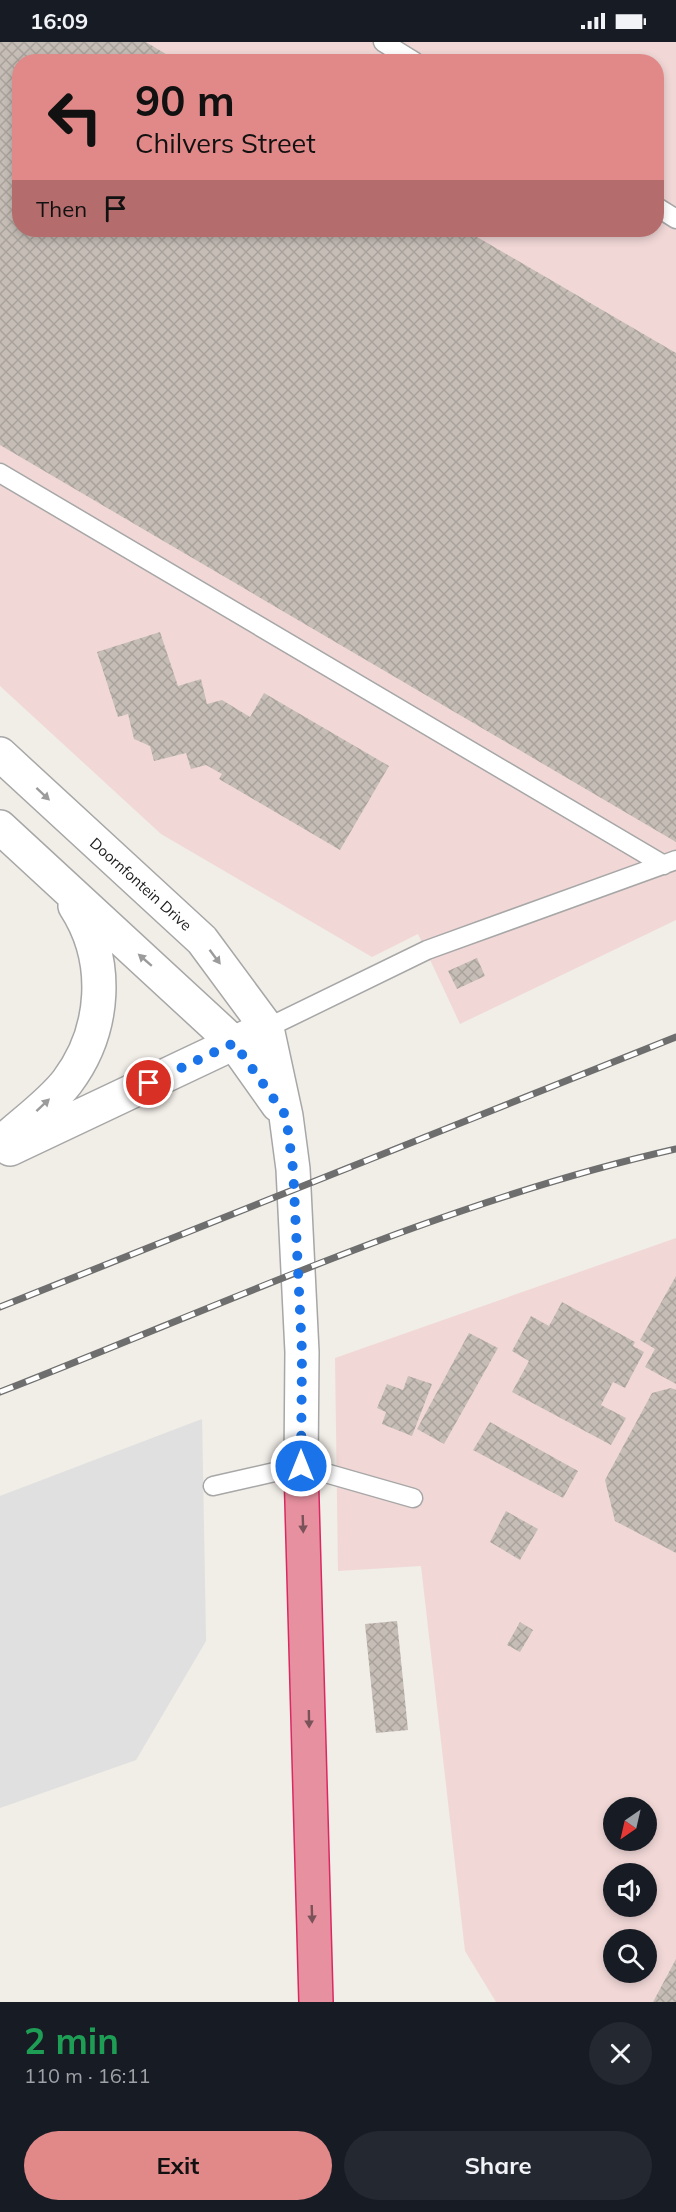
<!DOCTYPE html>
<html lang="en">
<head>
<meta charset="utf-8">
<style>
	:root { --surface:#171b24; --page:#242831; --text:#f1f3f6; --muted:#9ea1a6; --accent:#e18888 }
	body { margin:0; font-family:Mulish,sans-serif; background:var(--page); color:var(--text); height:100vh; display:flex; flex-direction:column; font-size:22px; white-space:nowrap }
	* { box-sizing:border-box; margin:0 }
	p { font-size:20px; color:var(--muted) }
	.icon { flex:none; width:33px; height:33px; fill:none; stroke:currentColor; stroke-width:2; stroke-linecap:round; stroke-linejoin:round }
	.map { position:relative; height:1960px; overflow:hidden }
	.sheet { display:flex; flex-direction:column; background:var(--surface); flex:1 }
	.sheet>* { flex:none }
	.top-card { position:absolute; left:12px; top:12px; width:652px; height:183px; border-radius:24px; box-shadow:0 3px 9px #0003; background:#e18888; color:#111; overflow:hidden }
	.needle { width:39px; rotate:214deg }
	.fabs { position:absolute; left:603px; top:1755px; display:grid; gap:12px }
	.fabs a { display:grid; place-items:center; width:54px; height:54px; border-radius:50%; background:var(--surface); box-shadow:0 3px 9px #0003; font-size:30px }
	.pin { position:absolute; display:grid; place-items:center; width:51px; height:51px; color:#fff; margin:-26px; border:3px solid #fff; border-radius:50%; box-shadow:0 2px 6px #0007 }
	.me { position:absolute; width:66px; margin:-33px; rotate:0deg; stroke-linejoin:round; filter:drop-shadow(0 0 4px #0008) }
	.turn { display:flex; align-items:center; gap:21px; height:126px; padding:0 24px; font-size:27px }
	.turn .icon { width:78px; height:78px; stroke-width:2.5 }
	.turn b { display:block; font-size:42px; line-height:51px }
	.then { display:flex; align-items:center; height:57px; padding:0 24px; background:#0003; gap:12px; font-size:22px }
	.round { display:grid; place-items:center; flex:none; width:63px; height:63px; border-radius:32px; background:var(--page) }
	.head { display:flex; align-items:center; justify-content:space-between; height:102px; padding:0 24px }
	h1 { font-size:36px; font-weight:700; line-height:45px; color:#1e9e55 }
	.button { display:flex; gap:12px; margin-top:auto; padding:12px 24px }
	.button a { flex:1; height:69px; border-radius:36px; background:var(--accent); color:#111; font-size:24px; font-weight:700; line-height:69px; text-align:center }
	.button a+a { background:var(--page); color:var(--text) }
	.status { display:flex; justify-content:space-between; align-items:center; height:42px; padding:0 30px; background:var(--surface); direction:ltr }
	.status svg { height:16px; fill:currentColor }
	.map>svg:first-child { display:block }
</style>
</head>
<body>
<div class="status"><b>16:09</b><svg viewBox="0 0 49 12"><path d="M0 12V9h3v3zM5 12V6h3v6zM10 12V3h3v9zM15 12V0h3v12zM26 1h20v11H26zM47 4h2v5h-2z"/></svg></div>
<div class="map">
<svg width="676" height="1960" viewBox="0 0 676 1960">
	<defs>
		<pattern id="building-cross-hatch" width="8" height="8" patternUnits="userSpaceOnUse" patternTransform="scale(1.5)"><rect width="8" height="8" fill="#c5bdb6"/><path d="M0 0l8 8M0 8l8-8" fill="none" stroke="#a9a29c"/></pattern>
	</defs>
	<rect width="100%" height="100%" fill="#f1ede7"/>
	<path fill="#f1d8d7" fill-rule="evenodd" d="M0,0H676V878L460,982L418,892L372,915L161,792L0,644ZM20,20H657V188H20Z
		M676,1196V1960H496L465,1909L421,1524L338,1529L335,1316ZM614,1766H646V1798H614ZM614,1832H646V1864H614ZM614,1898H646V1930H614Z"/>
	<path fill="#e0e0e0" d="M202,1377L206,1599L136,1718L0,1766V1454Z"/>
	<path fill="url(#building-cross-hatch)" d="M0,0H146L179,20H20V188H465L676,311V800L0,403Z
		M160,590L178,644L201,637L207,662L222,658L250,675L264,651L389,724L340,808L219,737L222,732L206,723L191,727L186,711L154,719L150,704L134,697L128,672L118,675L97,610Z
		M477,916L485,934L457,947L448,929Z
		M676,1234V1342L645,1325L655,1307L640,1298Z
		M562,1260L635,1300L633,1304L644,1310L625,1346L613,1340L601,1363L626,1376L611,1403L512,1350L529,1319L512,1309L531,1274L549,1284Z
		M469,1291L498,1306L444,1402L417,1387Z
		M408,1334L432,1342L412,1394L382,1382L386,1370L377,1366L387,1342L403,1348Z
		M671,1346L676,1348V1511L615,1479L605,1438L652,1351Z
		M490,1380L578,1429L563,1456L473,1408Z
		M506,1469L538,1487L520,1518L490,1500Z
		M397,1579L408,1688L376,1691L365,1582Z
		M520,1580L533,1588L520,1610L507,1603Z
		M676,1917V1960H653Z"/>
	<g fill="none" stroke-linecap="round" stroke-linejoin="round">
		<defs>
			<path id="lane" d="M383,0L415,20
				M657,165L676,177
				M0,431L664,823
				M267,986L427,908L676,818
				M213,1444L301,1424L413,1456"/>
			<path id="street" d="M0,712L202,898L267,986L286,1074L293,1127L302,1310L301,1424
				M0,785L234,1001L278,1063
				M0,1102C21,1082 49,1063 67,1040C106,988 110,918 75,864
				M10,1107L251,993"/>
			<path id="highway" d="M301,1424L316,1960"/>
		</defs>
		<use href="#lane" stroke="#a7a7a7" stroke-width="21"/>
		<use href="#street" stroke="#a7a7a7" stroke-width="36"/>
		<use href="#highway" stroke="#da2962" stroke-width="36"/>
		<use href="#lane" stroke="#fff" stroke-width="18"/>
		<use href="#street" stroke="#fff" stroke-width="33"/>
		<use href="#highway" stroke="#e7909f" stroke-width="33"/>
		<defs>
			<path id="rail" d="M0,1265L676,995
				M0,1350C223,1263 442,1160 676,1107"/>
		</defs>
		<use href="#rail" stroke="#6e6e6e" stroke-width="7"/>
		<use href="#rail" stroke="#fff" stroke-width="4.5" stroke-dasharray="14" stroke-linecap="butt"/>
	</g>
	<defs><path id="oneway-solid" d="M-6-.8H1V-3.2L6.5 0L1 3.2V.8H-6Z" transform="scale(1.5)"/></defs>
	<g fill="#9b9b9b">
		<use href="#oneway-solid" transform="translate(43 752) rotate(43)"/>
		<use href="#oneway-solid" transform="translate(215 915) rotate(53)"/>
		<use href="#oneway-solid" transform="translate(145 918) rotate(-139)"/>
		<use href="#oneway-solid" transform="translate(43 1063) rotate(-43)"/>
	</g>
	<g fill="#7a5259">
		<use href="#oneway-solid" transform="translate(303 1482) rotate(88)"/>
		<use href="#oneway-solid" transform="translate(309 1677) rotate(89)"/>
		<use href="#oneway-solid" transform="translate(312 1872) rotate(88)"/>
	</g>
	<g fill="none" stroke-linecap="round" stroke-linejoin="round">
		<path stroke="#1a73e8" stroke-width="10" stroke-dasharray="0 18" d="M149,1041L234,1001L286,1074L293,1127L302,1310L301,1424"/>
	</g>
	<g text-anchor="middle" dominant-baseline="central" stroke-width="4.5" stroke-linejoin="round" paint-order="stroke">
		<g font-size="15" fill="#202020" stroke="#fff">
			<text transform="translate(141 842) rotate(42)">Doornfontein Drive</text>
		</g>
	</g>
</svg>
<div class="fabs">
<a><svg class="needle" viewBox="-14 -14 28 28"><path d="M0-13l5 13h-10z" fill="#e53935"/><path d="M0 13l5-13h-10z" fill="#9ea1a6"/></svg></a>
<a><svg class="icon" aria-label="sound" viewBox="0 0 24 24"><path d="M4 9h4l5-4v14l-5-4H4zM17 9q2 3 0 6"/></svg></a>
<a><svg class="icon" aria-label="search" viewBox="0 0 24 24"><circle cx="10" cy="10" r="6"/><path d="M15 15l6 6"/></svg></a>
</div>
<div class="pin" style="left:149px;top:1041px;background:#d93025"><svg class="icon" aria-label="arrive" viewBox="0 0 24 24"><path d="M6 21V4h12l-3 4 3 4H6"/></svg></div>
<svg class="me" style="left:301px;top:1424px" viewBox="-20 -20 40 40"><circle r="17" fill="#1a73e8" stroke="#fff" stroke-width="3"/><path d="M0-11L8 9 0 5-8 9z" fill="#fff"/></svg>
<div class="top-card">
<div class="turn"><svg class="icon" aria-label="left" viewBox="0 0 24 24"><path d="M17 20v-9H6M10 6l-5 5 5 5"/></svg><div><b>90 m</b>Chilvers Street</div></div>
<div class="then">Then<svg class="icon" aria-label="arrive" viewBox="0 0 24 24"><path d="M6 21V4h12l-3 4 3 4H6"/></svg></div>
</div>
</div>
<section class="sheet">
<div class="head"><div><h1>2 min</h1><p>110 m · 16:11</p></div><a class="round"><svg class="icon" aria-label="close" viewBox="0 0 24 24"><path d="M6 6l12 12M18 6L6 18"/></svg></a></div>
<div class="button"><a>Exit</a><a>Share</a></div>
</section>
</body>
</html>
